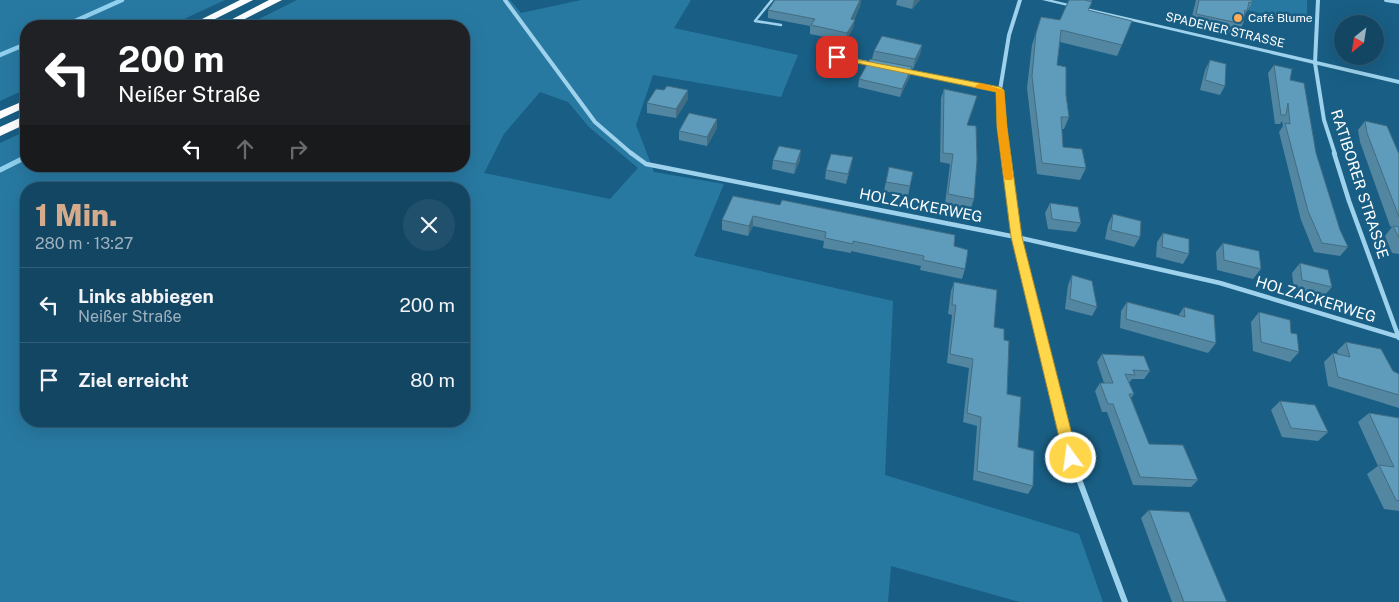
<!DOCTYPE html>
<html lang="de">
<head>
<meta charset="utf-8">
<style>
	:root { --surface:#134663; --page:#20506c; --text:#f1f3f6; --muted:#9db1be; --line:#325e78; --accent:#d6ab8b }
	body { margin:0; font-family:"Public Sans",sans-serif; background:var(--page); color:var(--text); height:100vh; display:flex; flex-direction:column; font-size:19px; white-space:nowrap }
	* { box-sizing:border-box; margin:0 }
	p { font-size:16px; color:var(--muted) }
	.icon { flex:none; width:28px; height:28px; fill:none; stroke:currentColor; stroke-width:2; stroke-linecap:round; stroke-linejoin:round }
	.map { position:relative; flex:1; overflow:hidden }
	.sheet { position:absolute; left:20px; top:182px; width:450px; height:245px; display:flex; flex-direction:column; background:var(--surface); border-radius:20px; box-shadow:0 5px 20px #0002,0 0 0 1px var(--line) }
	.sheet>* { flex:none }
	.guide { position:absolute; left:20px; top:20px; width:450px; height:152px; border-radius:20px; box-shadow:0 5px 20px #0002,0 0 0 1px var(--line); background:#202124; color:#fff; overflow:hidden }
	.needle { width:32px; rotate:210deg }
	.tools { position:absolute; left:1334px; top:15px; display:grid; gap:10px }
	.tools a { display:grid; place-items:center; width:50px; height:50px; border-radius:50%; background:var(--surface); box-shadow:0 5px 20px #0002,0 0 0 1px var(--line); font-size:25px }
	.pin { position:absolute; display:grid; place-items:center; width:42px; height:42px; color:#fff; margin:-21px; border-radius:10px; box-shadow:0 2px 8px #0006 }
	.me { position:absolute; width:55px; margin:-28px; rotate:346deg; stroke-linejoin:round; filter:drop-shadow(0 0 4px #0008) }
	.turn { display:flex; align-items:center; gap:18px; height:105px; padding:0 15px; font-size:22px }
	.turn .icon { width:65px; height:65px; stroke-width:2.5 }
	.turn b { display:block; font-size:35px; line-height:42px }
	.lanes { display:flex; align-items:center; height:48px; padding:0 15px; background:#0003; justify-content:center; gap:25px; direction:ltr }
	.lanes .off { opacity:.35 }
	.round { display:grid; place-items:center; flex:none; width:52px; height:52px; border-radius:26px; background:var(--page) }
	.head { display:flex; align-items:center; justify-content:space-between; height:85px; padding:0 15px }
	h1 { font-size:30px; font-weight:800; line-height:38px; color:var(--accent) }
	ul { padding:0; list-style:none }
	li { display:flex; align-items:center; gap:15px; height:75px; padding:0 15px; border-top:1px solid var(--line) }
	li div { flex:1 }
	li b { display:block; font-size:19px }
	li em { font-style:normal }
	.map>svg:first-child { display:block }
</style>
</head>
<body>
<div class="map">
<svg width="1399" height="602" viewBox="0 0 1399 602">
	<rect width="100%" height="100%" fill="#195e84"/>
	<path fill="#2879a2" fill-rule="evenodd" d="M0,0H225L169,26H26V89L0,101Z
		M297,0H510L521,13L581,0H691L674,28L798,55L781,97L653,75L636,125L654,172L724,184L694,256L893,301L885,475L1079,534L1103,602H1020L891,566L888,602H0V143L26,131V166H464V26H245ZM540,92L568,102L589,127L638,168L610,199L484,173L504,134ZM26,189H464V421H26Z
		M1201,0H1307V23Z"/>
	<g fill="none" stroke-linecap="round" stroke-linejoin="round">
		<path stroke="#91d0ee" stroke-width="4.5" d="M64,26L122,0
			M0,55L26,44"/>
		<path stroke="#91d0ee" stroke-width="5" d="M0,170L26,157"/>
		<path stroke="#9ed2ec" stroke-width="2.5" d="M772,0L755,21L781,25
			M834,41L837,57"/>
		<path stroke="#9ed2ec" stroke-width="4" d="M505,0L595,122L632,154
			M1318,0L1315,63L1324,120L1335,154
			M1386,0L1399,2
			M837,57L873,64
			M906,71L1000,90
			M1005,154L1000,90L1009,35L1020,0"/>
		<path stroke="#9ed2ec" stroke-width="4.5" d="M631,153L646,164L1016,237L1220,283L1399,337
			M1005,153L1016,237L1044,351
			M1334,153L1349,201L1399,338"/>
		<path stroke="#9ed2ec" stroke-width="6" d="M1044,350L1071,458L1125,602"/>
		<path fill="#9ed2ec" fill-rule="evenodd" d="M1042,0H1052L1399,80V84Z"/>
		<path fill="#fff" fill-rule="evenodd" d="M240,0H253L201,26H188Z
			M269,0H282L231,26H219Z
			M26,100V107L0,119V111Z
			M22,117H26V124L0,136V127Z"/>
	</g>
	<path fill="#5286a1" d="M775,0H861L860,6L854,20L853,28L846,41L810,34V26L768,18V10Z
		M897,0H920L912,9L896,5Z
		M1069,0H1092L1088,10L1122,45L1117,56L1060,42L1057,65L1066,95L1069,117L1064,129H1062L1063,147L1086,168L1080,180L1037,174L1027,88L1032,45L1041,17L1060,20Z
		M1196,0H1252V3L1244,16L1243,24L1237,35L1190,24Z
		M922,45L920,54L913,69L912,68L910,76L900,97L858,87L859,79L872,59L874,51Z
		M1210,60L1225,86L1220,95L1200,90L1205,70Z
		M1274,65L1290,80L1316,153L1340,230L1348,247L1340,256L1314,252L1301,220L1279,132L1283,126L1282,121L1280,124H1275L1268,73Z
		M944,89L974,106L967,125L974,199L971,208L945,204L950,164L940,162L941,98Z
		M664,90L688,99L676,118L647,113V103Z
		M1365,121L1399,154V254L1392,253L1385,236L1392,227L1390,226L1360,142L1358,130Z
		M717,128L707,146L679,140V131Z
		M773,160H800L794,174L772,169Z
		M851,167L846,184L825,179L826,170Z
		M889,167L910,186L908,196L884,191Z
		M733,196L954,246L965,269L962,279L920,270L921,266L851,251V253L823,248L824,241L753,226L748,236L722,230V220Z
		M1050,203L1081,223L1076,232L1048,229L1045,213Z
		M1113,214L1140,237L1134,247L1105,239L1108,224Z
		M1163,233L1189,254L1183,264L1156,257L1157,242Z
		M1223,243L1261,269L1253,279L1217,270L1216,252Z
		M1300,263L1332,287L1323,297L1294,290L1292,273Z
		M1072,275L1097,307L1092,316L1065,309L1068,285Z
		M954,282L994,327L1004,340L1007,394L1018,447L1033,486L1028,494L973,480L977,426L963,422L969,368L947,363L952,315L948,314L951,291Z
		M1127,302L1178,316L1184,307L1216,343L1208,353L1120,328L1121,311Z
		M1259,312L1299,352L1290,362L1253,351L1251,322Z
		M1346,342L1393,371L1399,374V408L1328,386L1324,362L1333,353L1338,354L1337,351Z
		M1102,354L1150,371L1144,379H1132L1129,383L1134,394L1131,398L1149,444L1198,480L1191,487L1133,485L1107,412H1102L1095,391L1100,383H1104L1097,362Z
		M1280,401L1328,432L1318,441L1282,437L1271,410Z
		M1369,413L1399,418V511L1384,509L1367,474L1378,466L1358,422Z
		M1149,510L1227,602H1172L1141,518Z"/>
	<path fill="#426d83" d="M860,0H861L860,6L850,28L851,19Z
		M914,0H920L912,9Z
		M855,20L853,28L846,41L847,33Z
		M922,45L920,54L913,69L915,59Z
		M912,67L910,76L900,97L902,89Z
		M688,90V99L676,118V109Z
		M717,119V128L707,146V137Z
		M801,150L800,160L794,174L796,164Z
		M853,157L851,167L846,184L848,174Z
		M753,216V226L748,236L749,226Z"/>
	<path fill="#5f9cbb" stroke="#426d83" d="M775,0H860L851,19L855,20L847,33L811,25L815,19L768,10Z
		M1069,0H1085L1092,2L1088,10L1132,21L1122,45L1061,30L1057,65L1066,67V95L1069,117H1061L1063,147L1082,149L1086,168L1042,163L1032,76L1036,33L1041,17L1060,20Z
		M1199,0H1252V3L1249,2L1247,11L1245,10L1243,24L1196,14Z
		M882,36L922,45L915,59L874,51Z
		M870,59L912,67L902,89L859,79Z
		M1210,60L1226,64L1225,86L1205,80Z
		M1274,65L1292,69L1290,80L1304,83L1316,153L1340,230L1348,247L1322,243L1308,211L1285,123L1290,124L1288,103L1286,115H1281Z
		M667,86L688,90L676,109L647,103L656,89L664,90Z
		M944,89L977,96L967,125L976,126L977,160L974,199L948,194L953,154L943,153Z
		M689,113L717,119L707,137L679,131Z
		M1365,121L1387,126L1399,154V217L1367,133Z
		M779,146L801,150L796,164L773,160Z
		M831,154L853,157L848,174L826,170Z
		M889,167L913,172L910,186L886,182Z
		M733,196L780,205L782,200L955,235L954,246L968,250L965,269L923,260L924,256L853,241V244L825,238L826,232L753,216L749,226L722,220Z
		M1050,203L1078,207L1081,223L1052,219Z
		M1113,214L1141,221L1140,237L1111,230Z
		M1393,226L1399,227V238Z
		M1163,233L1189,239V254L1162,247Z
		M1223,243L1259,251L1261,269L1224,260Z
		M1300,263L1328,270L1332,287L1302,280Z
		M1072,275L1092,281L1097,307L1070,299Z
		M954,282L997,290L994,327L1004,329V340L1009,341L1007,394L1021,397L1018,447L1034,451L1033,486L977,471L981,417L967,413L973,359L950,354L956,305H952Z
		M1127,302L1185,317L1184,307L1214,315L1216,343L1126,319Z
		M1259,312L1290,320L1291,333L1297,334L1299,352L1261,342Z
		M1346,342L1381,349L1393,371L1399,374V395L1338,377L1333,353L1350,357Z
		M1102,354L1144,356L1150,371L1133,370L1135,375L1125,374L1134,394H1129L1149,444L1183,445L1198,480L1140,477L1113,404H1108L1100,383H1113Z
		M1280,401L1315,405L1328,432L1291,428Z
		M1369,413L1399,418V501L1396,500L1379,465L1394,467Z
		M1149,510L1189,512L1227,602H1184Z"/>
	<path fill="#ffd54a" stroke="#a68a30" d="M834,55L1000,87L1004,90L1007,127L1022,237L1078,458L1076,462L1071,464L1066,462L1064,458L1011,237L997,127L996,92L837,59H834Z"/>
	<path fill="#f59e0b" d="M980,83L1004,90L1007,127L1013,177L1012,180H1005L1004,177L997,127L996,92L977,88L975,86Z"/>
	<circle fill="#ffac59" stroke="#195e84" stroke-width="2" cx="1238" cy="18" r="5"/>
	<g text-anchor="middle" dominant-baseline="central" stroke-width="5" stroke-linejoin="round" paint-order="stroke">
		<g font-size="12" fill="#fff" stroke="#195e84" text-anchor="start">
			<text x="1248" y="18">Café Blume</text>
		</g>
		<g font-size="12" fill="#fff" stroke="#195e84">
			<text transform="translate(1225 30) rotate(13)">SPADENER STRASSE</text>
		</g>
		<g font-size="15" fill="#fff" stroke="#195e84">
			<text transform="translate(1360 184) rotate(72)">RATIBORER STRASSE</text>
			<text transform="translate(921 205) rotate(11)">HOLZACKERWEG</text>
			<text transform="translate(1316 299) rotate(17)">HOLZACKERWEG</text>
		</g>
	</g>
</svg>
<div class="tools">
<a><svg class="needle" viewBox="-14 -14 28 28"><path d="M0-13l5 13h-10z" fill="#e53935"/><path d="M0 13l5-13h-10z" fill="#9db1be"/></svg></a>
</div>
<div class="pin" style="left:837px;top:57px;background:#d93025"><svg class="icon" aria-label="arrive" viewBox="0 0 24 24"><path d="M6 21V4h12l-3 4 3 4H6"/></svg></div>
<svg class="me" style="left:1071px;top:458px" viewBox="-20 -20 40 40"><circle r="17" fill="#ffd54a" stroke="#fff" stroke-width="3"/><path d="M0-11L8 9 0 5-8 9z" fill="#fff"/></svg>
<div class="guide">
<div class="turn"><svg class="icon" aria-label="left" viewBox="0 0 24 24"><path d="M17 20v-9H6M10 6l-5 5 5 5"/></svg><div><b>200 m</b>Neißer Straße</div></div>
<div class="lanes"><svg class="icon" aria-label="left" viewBox="0 0 24 24"><path d="M17 20v-9H6M10 6l-5 5 5 5"/></svg><svg class="icon off" aria-label="ahead" viewBox="0 0 24 24"><path d="M12 20V5M6 11l6-6 6 6"/></svg><svg class="icon off" aria-label="right" viewBox="0 0 24 24"><path d="M7 20v-9h11M14 6l5 5-5 5"/></svg></div>
</div>
<section class="sheet">
<div class="head"><div><h1>1 Min.</h1><p>280 m · 13:27</p></div><a class="round"><svg class="icon" aria-label="close" viewBox="0 0 24 24"><path d="M6 6l12 12M18 6L6 18"/></svg></a></div>
<ul>
<li><svg class="icon" aria-label="left" viewBox="0 0 24 24"><path d="M17 20v-9H6M10 6l-5 5 5 5"/></svg><div><b>Links abbiegen</b><p>Neißer Straße</p></div><em>200 m</em></li>
<li><svg class="icon" aria-label="arrive" viewBox="0 0 24 24"><path d="M6 21V4h12l-3 4 3 4H6"/></svg><div><b>Ziel erreicht</b></div><em>80 m</em></li>
</ul>
</section>
</div>
</body>
</html>
